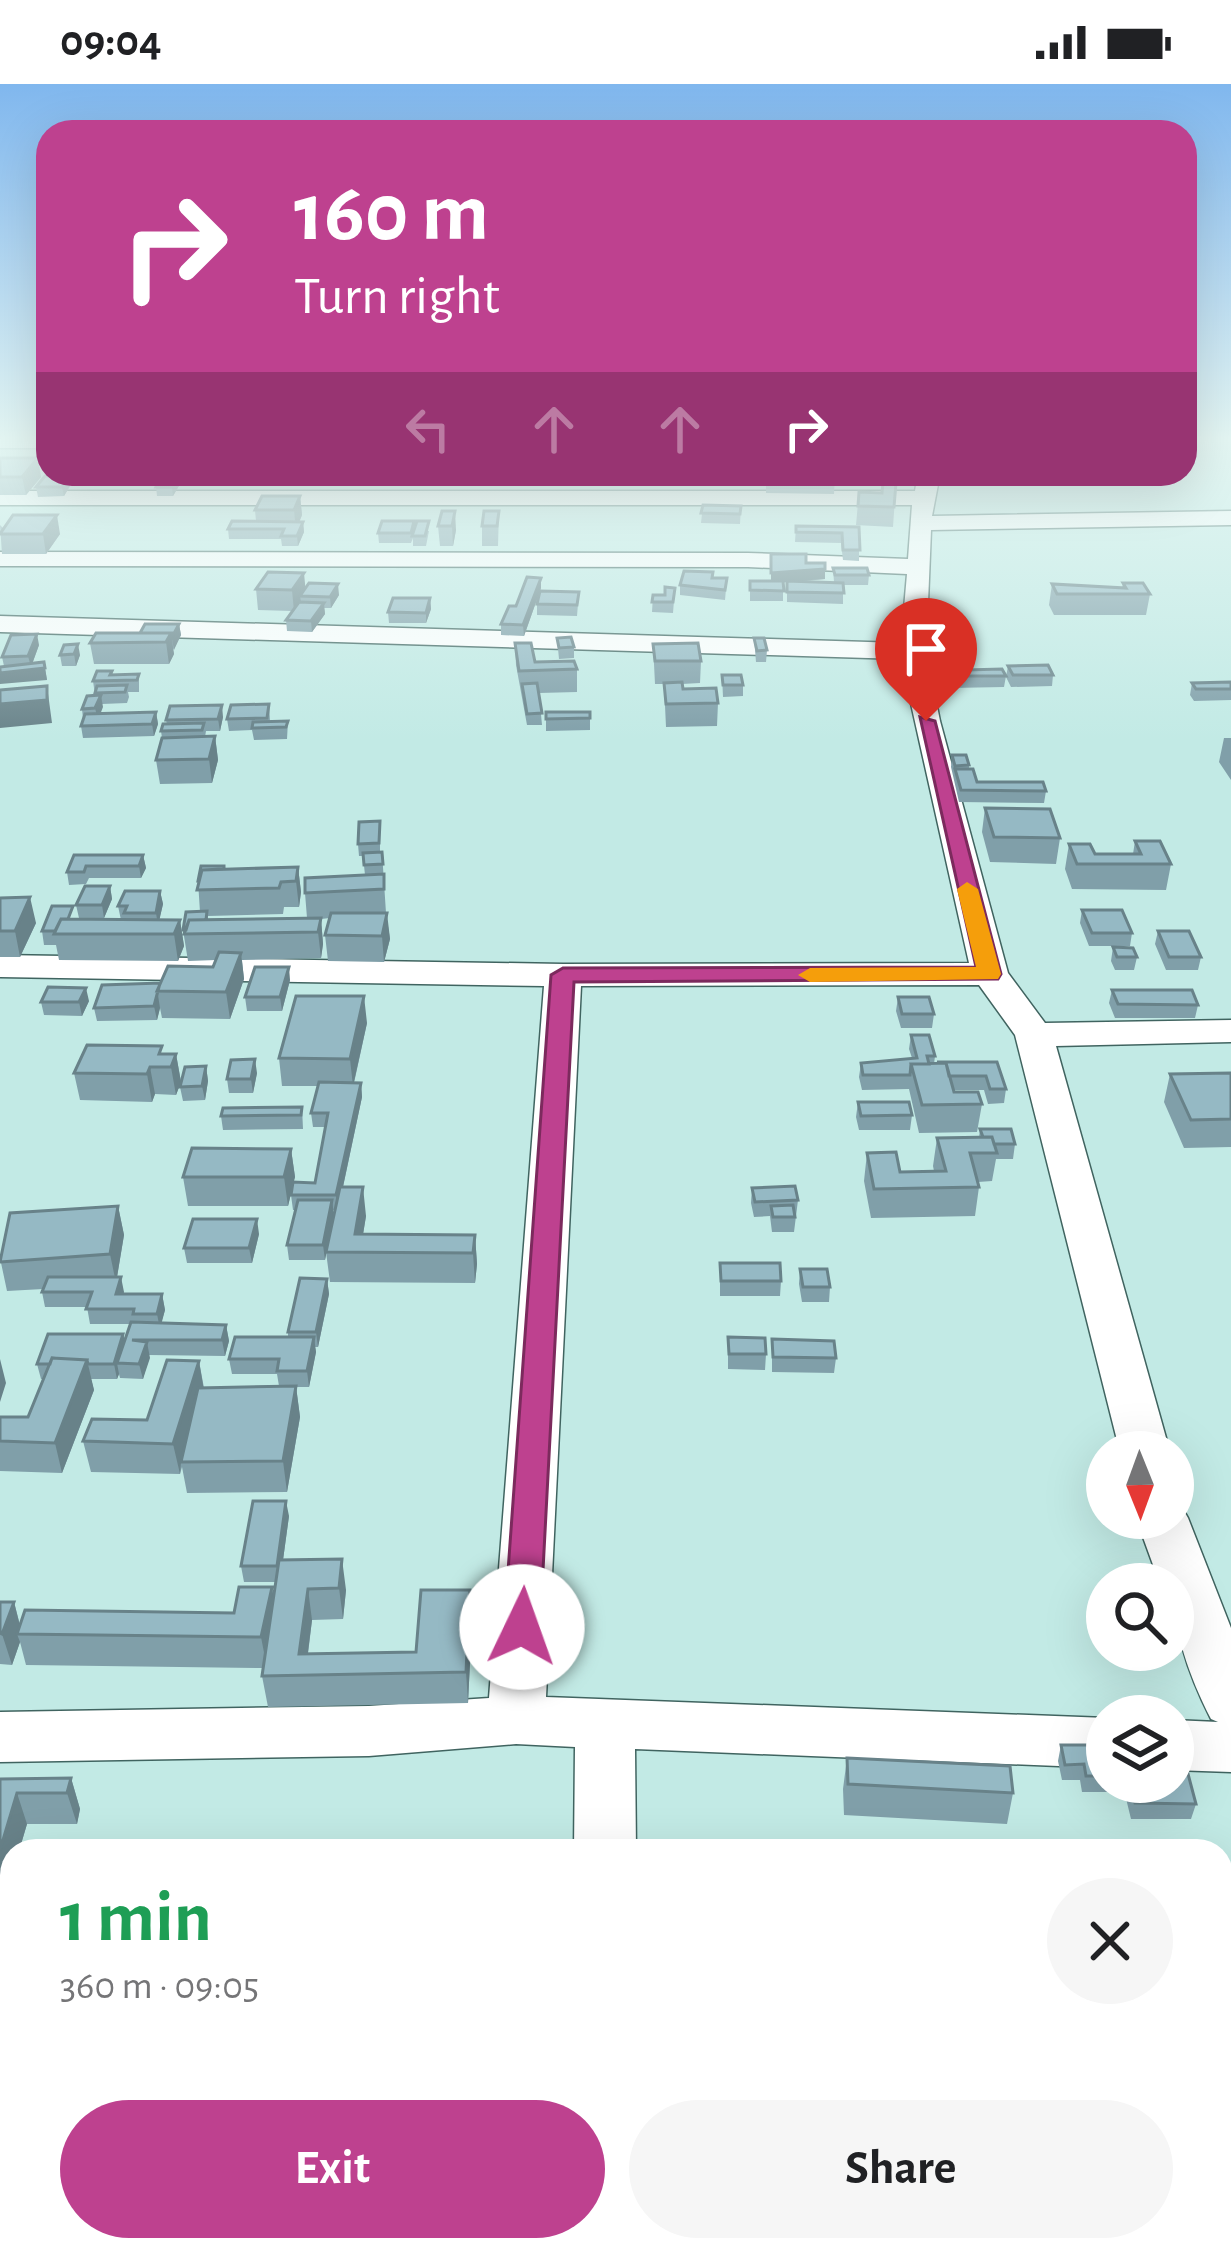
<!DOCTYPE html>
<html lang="en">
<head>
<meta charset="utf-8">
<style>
	:root { --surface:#fff; --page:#f6f6f6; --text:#202124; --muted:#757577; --accent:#be418f }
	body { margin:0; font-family:"Alegreya Sans",sans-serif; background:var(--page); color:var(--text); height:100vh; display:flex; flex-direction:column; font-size:45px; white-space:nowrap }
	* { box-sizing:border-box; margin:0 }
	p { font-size:39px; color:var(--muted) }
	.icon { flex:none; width:66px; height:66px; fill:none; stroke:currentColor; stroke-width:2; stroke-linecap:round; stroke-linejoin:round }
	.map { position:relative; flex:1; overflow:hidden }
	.side { position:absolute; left:0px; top:1755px; width:1233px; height:423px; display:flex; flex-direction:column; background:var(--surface); border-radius:36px 36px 0 0; box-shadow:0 12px 48px #0002 }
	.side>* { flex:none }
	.top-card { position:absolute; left:36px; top:36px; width:1161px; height:366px; border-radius:36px; box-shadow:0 12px 48px #0002; background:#be418f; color:#fff; overflow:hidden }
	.needle { width:78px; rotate:179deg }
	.tools { position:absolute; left:1086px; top:1347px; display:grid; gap:24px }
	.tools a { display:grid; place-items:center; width:108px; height:108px; border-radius:50%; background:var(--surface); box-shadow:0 12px 48px #0002; font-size:60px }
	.pin { position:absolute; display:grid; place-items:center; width:102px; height:102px; color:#fff; margin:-123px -51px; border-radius:50% 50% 50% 0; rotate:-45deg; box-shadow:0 0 12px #0007 }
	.pin .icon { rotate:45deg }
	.me { position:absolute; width:132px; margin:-66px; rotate:3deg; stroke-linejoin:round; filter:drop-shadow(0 0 9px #0008) }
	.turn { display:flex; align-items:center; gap:42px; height:252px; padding:0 60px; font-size:54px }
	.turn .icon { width:156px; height:156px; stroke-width:2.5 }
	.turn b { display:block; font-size:84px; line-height:102px }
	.lanes { display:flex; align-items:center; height:114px; padding:0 60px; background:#0003; justify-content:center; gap:60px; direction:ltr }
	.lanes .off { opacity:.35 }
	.round { display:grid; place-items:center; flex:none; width:126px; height:126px; border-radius:63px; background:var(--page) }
	.headline { display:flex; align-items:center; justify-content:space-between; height:204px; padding:0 60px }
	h1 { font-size:72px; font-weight:700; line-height:90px; color:#1e9e55 }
	.primary-button { display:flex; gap:24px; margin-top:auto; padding:24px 60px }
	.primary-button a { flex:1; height:138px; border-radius:72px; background:var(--accent); color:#fff; font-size:48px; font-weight:700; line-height:138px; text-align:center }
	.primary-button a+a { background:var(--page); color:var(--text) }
	.status { display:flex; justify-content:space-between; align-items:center; height:84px; padding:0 60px; background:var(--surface); direction:ltr }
	.status svg { height:33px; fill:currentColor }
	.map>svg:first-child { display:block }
</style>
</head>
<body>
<div class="status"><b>09:04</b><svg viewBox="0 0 49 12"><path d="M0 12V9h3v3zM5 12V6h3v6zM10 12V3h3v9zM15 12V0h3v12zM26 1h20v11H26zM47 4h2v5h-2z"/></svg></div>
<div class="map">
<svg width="1231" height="2176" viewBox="0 0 1231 2176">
	<rect width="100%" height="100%" fill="#c2eae5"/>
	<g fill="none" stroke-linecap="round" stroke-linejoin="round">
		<defs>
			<path id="street" d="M0,353H48V364H0Z
				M918,390H940L932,432L1231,427V441L931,446L926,567L940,637L1008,889L1045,939L1231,936V958L1056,962L1170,1368H1120L1015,951L979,901L581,902L546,1613L1107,1634V1684L635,1665L636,1767H574L575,1663L516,1660L369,1672L0,1678V1628L369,1622L489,1614L544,902L0,893V871L563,880L969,879L901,575L0,548V532L901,559L907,490L748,483L0,482V468L748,469L908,475L912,421H0V407H915Z
				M1173,1418L1180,1420L1188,1434L1231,1544V1688L1173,1686V1636L1218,1638L1211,1635C1189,1592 1173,1547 1173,1500H1160L1136,1434H1173Z
				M567,2166H641V2176H567Z"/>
		</defs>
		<use href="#street" stroke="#406460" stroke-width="3"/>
		<use href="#street" fill="#fff" fill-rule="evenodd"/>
	</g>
	<path fill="#809fa9" d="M0,374L41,393L26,411H0Z
		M52,390H77L64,412L38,413L36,403L52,392Z
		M705,390H741V401H706Z
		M766,390H835L834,410L766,409Z
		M851,390H875V401H853Z
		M896,399L893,443L856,441L859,408L882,409Z
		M180,400L173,412H157L156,403Z
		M300,412L302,431L299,438H303L304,448L298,462H282L281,455H229L228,445L256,437L255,426Z
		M703,421L741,422L740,440L701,439Z
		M442,427L456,446L453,462H440L438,442Z
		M499,427L498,462H482V442Z
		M414,437V446L429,447L426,462H413V454L411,459H379L378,449Z
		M0,441L3,444L60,450L46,470H2Z
		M796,442L859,443V477L843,476L841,459L795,458Z
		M771,470L806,479L825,495L795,498H834L833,484L869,491L868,501H843V520L787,518V498L783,499V517H750V497H771Z
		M713,488V494H727L725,516L680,511V501Z
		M1123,499L1150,510L1146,531H1054L1049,521L1052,500L1122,504Z
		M305,504L339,511L331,524H324L325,530L312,548L287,547L286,536L292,527L258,526L256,505Z
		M541,504L524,552L501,551V540L516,522Z
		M675,504L673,529L652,528L653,511H665Z
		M579,508L577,532L537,531V520Z
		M430,514L431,525L426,539H389L388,528Z
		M179,540L181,551L173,566L174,570L169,580H94L90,559Z
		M557,554L574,563V574L559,575Z
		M754,554L767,566L766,578H756Z
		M515,559L535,578L577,585V608L539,609L542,641H527L516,581Z
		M653,560L701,577L700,599L682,600L683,605L718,619L717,642L666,643L664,600H655Z
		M39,561L32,580L44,578L47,596L4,582L2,573Z
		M60,571H80L76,582H62Z
		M947,581L1006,592L1004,603L951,604L946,592Z
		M1008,582L1053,591L1052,602L1011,603L1006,593Z
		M139,590V608H128L129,613L127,619L102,620L100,630L156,628L158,640L154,652L83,654L81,642L83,635L82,625L95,611L93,597L112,591Z
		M722,591L743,601V612L723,613Z
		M1231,598V616L1194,617L1190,611L1192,599Z
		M269,620L270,637H288L287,655L254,656L252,646L229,647L227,635Z
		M546,628H590V646L546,647Z
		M223,633L220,647H206L205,653L215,652L218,676L212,699L160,700L156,676L162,654L161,647L167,640L166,636Z
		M1224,654H1231V696L1219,678Z
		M952,671L969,681V685L977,698L1046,707L1044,719L959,718L951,683Z
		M985,724L1060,754L1056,780L990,778L982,748Z
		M380,737V768H382L386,829L390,855L384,878L328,877L325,851L330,834L321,835L323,860L321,874L242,876L244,895L230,935L162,934L160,924L157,936L97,937L94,924L213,883L216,876L188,877L183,846L200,828L198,797L225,785L298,783L301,808L299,823H284L283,830L208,832V836L307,834L305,809L365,791L363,772H359L358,760Z
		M1135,757L1171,780L1166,806L1072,805L1065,785L1069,760L1095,770H1133Z
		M74,771H143L146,784L141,794H89L86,800L69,801L67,788Z
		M110,802L112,815L104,834H79L76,821Z
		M160,807L163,820L159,836H180L184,862L178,877L59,876L56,861H44L42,847L76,835L121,836L118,822Z
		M0,814L36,839L20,873H0Z
		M1082,826L1132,849L1130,862H1089L1080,839Z
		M1158,847L1201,873L1198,886H1166L1155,860Z
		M1113,863L1137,873L1134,886H1115L1111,877Z
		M290,896L282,927H247L245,913Z
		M1112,906L1198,921L1195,934H1115L1109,919Z
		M898,913L934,930L932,944H901L896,927Z
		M89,917L82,932L44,931L41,918Z
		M367,939L354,999H361L362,1013L343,1103L366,1132L363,1150L475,1151L477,1180L475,1199L330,1198L326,1168L335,1126H333L325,1176H289L287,1161L295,1126H293L291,1111L293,1102L288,1122H188L183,1093L291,1065L295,1093L293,1098L315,1099L325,1043H313L311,1029L318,1002H282L279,974Z
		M911,951L935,972L934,980L997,978L1006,1005L1004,1019L988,1020L984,1006H953L982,1020L977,1048L919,1049L909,1005L862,1006L859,993L861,979L912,974L909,965Z
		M163,970H176L181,998L176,1011L155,1010L152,1018L80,1016L74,989Z
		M206,982L208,997L205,1016L183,1017L180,1003Z
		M257,989L253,1009H229L227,995Z
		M1231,989V1063L1184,1064L1164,1018L1170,990Z
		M858,1018L912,1031L910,1046H859L856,1033Z
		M302,1023L303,1045L223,1046L221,1032Z
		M980,1045L1015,1060L1013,1075H996L992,1097L978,1098L979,1103L975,1132L871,1134L864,1097L867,1069L900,1088L934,1087L933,1082L937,1054H979Z
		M752,1104L798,1116L794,1148H772L770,1132L754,1133L751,1119Z
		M118,1122L124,1151L117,1193L124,1210H162L165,1226L161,1239L226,1241L229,1257L225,1272L149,1271L143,1295L120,1294L119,1290L117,1295H91L94,1306L62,1389L0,1387V1333H28L44,1295H41L37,1280L123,1250L125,1257L130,1240H90L87,1223H45L42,1208L43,1205L7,1207L0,1174Z
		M259,1150L252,1179H187L184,1164Z
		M720,1179L781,1197L780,1212H720Z
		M800,1185L830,1203L829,1218H802L799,1200Z
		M327,1195L329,1210L318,1263H315L316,1268L309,1303H296L300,1333L287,1408L187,1409L182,1383L180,1390L91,1388L83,1357L147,1336L199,1277L204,1304L279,1302L277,1290H232L229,1275L288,1253V1248Z
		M728,1253L766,1270L765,1286L728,1285Z
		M772,1255L836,1274L834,1289L772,1288Z
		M289,1432L283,1476L346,1506L343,1535L312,1536L308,1570L416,1568L472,1537L468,1619L268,1623L262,1592L263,1584L26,1581L20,1558L12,1581L0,1580V1518H14L20,1541L234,1529L274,1513L276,1498H244L241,1482Z
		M1061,1661H1107V1698H1116L1113,1708H1082L1080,1696H1062L1058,1677Z
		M847,1674L1013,1709L1007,1740L844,1731L843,1705Z
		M71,1694L80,1725L77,1740H27L19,1767H12V1848H0V1695Z
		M1122,1698H1173L1196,1720L1191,1735H1131Z
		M1221,1883H1231V1970H1221Z
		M267,2166H530V2175L267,2176Z
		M952,2166H1110L1112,2176H950Z"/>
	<path fill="#688289" d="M38,374L41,393L26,411L22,393Z
		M69,390H77L64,412L62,403L70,393Z
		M179,390L180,400L173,412L172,403Z
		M300,412L302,431L296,446L294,426Z
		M455,427L456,446L453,462L452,442Z
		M57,431L60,450L46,470L43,450Z
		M303,438L304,448L298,462L297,452Z
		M825,485V495L771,499V489Z
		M304,489L306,510L300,512L301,518L294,527L292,506Z
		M541,494V504L524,552L523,541Z
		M338,500L339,511L331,524L330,513Z
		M430,514L431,525L426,539V529Z
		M324,519L325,530L312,548L311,537Z
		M179,540L181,551L174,566L172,555Z
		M171,549L174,570L169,580L166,558Z
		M37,550L39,561L31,583L28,572Z
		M78,560L80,571L76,582L74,570Z
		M45,584L47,596L0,600V589Z
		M47,602L52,639L0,644V620Z
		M101,611L103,623L98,636L95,624Z
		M222,621L223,633L220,647L218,635Z
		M156,628L158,640L154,652L152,640Z
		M215,652L218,676L212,699L209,675Z
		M143,771L146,784L141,794L139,782Z
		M298,783L301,808L299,823L296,797Z
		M110,802L112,815L104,834L102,821Z
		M160,807L163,820L158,842L156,829Z
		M30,813L36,839L20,873L15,847Z
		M387,829L390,855L384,878L382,852Z
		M321,834L323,860L321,874L318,848Z
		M180,836L184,862L178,877L174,850Z
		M241,869L244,895L230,935L226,908Z
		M289,883L290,896L282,927L280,913Z
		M86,904L89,917L82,932L79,918Z
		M158,911L160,924L157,936L154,922Z
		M364,912L367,939L353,1002L350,975Z
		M176,970L181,998L176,1011L171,983Z
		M255,975L257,989L253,1009L251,995Z
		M206,982L208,997L205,1016L202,1002Z
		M150,983L155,1010L152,1018L147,990Z
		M361,999L362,1013L338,1126L336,1111Z
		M291,1065L295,1093L288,1122L284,1093Z
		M363,1103L366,1132L360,1169L355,1150Z
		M332,1116L334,1131L325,1176L323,1161Z
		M118,1122L124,1151L116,1199L110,1170Z
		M257,1135L259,1150L252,1179L249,1164Z
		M475,1151L477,1180L475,1199L473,1169Z
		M121,1193L124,1208L119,1225L116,1210Z
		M327,1195L329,1210L318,1263L316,1248Z
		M162,1210L165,1226L160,1245L157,1230Z
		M226,1241L229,1257L225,1272L222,1256Z
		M123,1250L127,1266L117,1279L119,1290L117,1295L114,1280Z
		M314,1253L316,1268L309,1303L307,1287Z
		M147,1258L150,1274L143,1295L139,1280Z
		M0,1275L6,1299L0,1318Z
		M87,1276L94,1306L62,1389L55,1359Z
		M199,1277L204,1307L181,1378L180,1390L173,1360Z
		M296,1302L300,1333L287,1408L283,1377Z
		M286,1417L289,1432L280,1498L277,1482Z
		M342,1475L346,1506L343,1535L339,1504Z
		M272,1503L277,1534L267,1584L261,1553Z
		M308,1505L312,1536L305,1591L299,1570Z
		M470,1506L472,1537L468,1619L466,1588Z
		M14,1518L22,1550H17L20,1558L12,1581L2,1550Z
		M71,1694L80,1725L77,1740L67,1709Z
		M17,1709L27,1740L19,1767H12V1792L0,1802V1766Z
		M6,1988L12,2004V2044L3,2087L0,2080V2016Z"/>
	<path fill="#95b9c4" stroke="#688289" stroke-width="3" d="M0,374H38L22,393H0Z
		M163,390H179L172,403H156Z
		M706,390H741V392H707Z
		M45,392H71L62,403H36Z
		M883,398L896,399L894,423L858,422L859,408L882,409Z
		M262,412H300L294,426H255Z
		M703,421L741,422L740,430L701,429Z
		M442,427H455L452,442H438Z
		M484,427H499L497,442H482Z
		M13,431H57L43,450H0Z
		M232,437L303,438L297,452H281L284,445H228Z
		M382,437H414L411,449H378Z
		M417,437H429L425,452H412Z
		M796,442L859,443L860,466H843L842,449L796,448Z
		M771,470H806V479H825V485L771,489Z
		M833,484H867L869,491H835Z
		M684,487L713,488L712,494H727L725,506L680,501Z
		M268,488L304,489L292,506L256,505Z
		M527,493L541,494L523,541L501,540L509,522H516Z
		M750,497H783L784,507L750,506Z
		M787,497L843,499L844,509L787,508Z
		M309,499L338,500L330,513L300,512Z
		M1123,499H1143L1150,510H1057L1052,500L1126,504Z
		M665,503L675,504L673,518H652L653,511H665Z
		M540,507L579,508L577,521L537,520Z
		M393,514H430L426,529L388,528Z
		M299,518L324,519L311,537L286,536Z
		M145,540H179L171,555V549H140Z
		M96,549H171L166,558L90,559Z
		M37,550L28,572L2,573L11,551Z
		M571,553L574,563L559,564L557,554Z
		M754,554H764L767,566L757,567Z
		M515,559H531L535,578L574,577L577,585L519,587Z
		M698,559L701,577H655L653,560Z
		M78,560L74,570L60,571L64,561Z
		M44,578L45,584L0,589V583Z
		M947,581H963L965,586L1002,585L1006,592H952Z
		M1048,581L1053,591H1013L1008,582Z
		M97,587H112L110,591L139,590L137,596L93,597Z
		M722,591H741L743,601H723Z
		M682,598L683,605L716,604L718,619L666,620L664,599Z
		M1231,598V605H1196L1192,599Z
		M537,599L542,629L527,630L522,600Z
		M127,601L125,608L95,609L97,602Z
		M47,602V616L0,620V606Z
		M101,611L95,624L82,625L87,612Z
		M269,620L267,634L227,635L231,621Z
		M222,621L218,635L166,636L170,622Z
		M156,628L152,640L81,642L85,630Z
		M546,628H590V634L546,635Z
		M288,637L286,643L252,644L253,638Z
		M204,639L202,646L161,647L163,640Z
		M215,652L209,675L156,676L162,654Z
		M952,671H966L969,681L955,682Z
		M955,685H973L977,698H1043L1046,707L961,706Z
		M985,724L1050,725L1060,754L994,753Z
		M380,737L379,759L358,760L359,738Z
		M1135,757H1160L1171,780H1077L1069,760H1090L1095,770H1141Z
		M382,768L383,780L364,781L363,769Z
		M74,771H143L139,782H86L84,788H67Z
		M201,782H224V785L202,786L199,797H198Z
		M298,783L296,797L281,798L279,804L197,806L202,786Z
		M384,790V805L305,809V794Z
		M85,802H110L102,821H76Z
		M125,807H160L156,829H124L127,822H118Z
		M30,813L15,847H0V814Z
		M52,822H73L68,835H61L55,847H42Z
		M1082,826H1122L1132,849H1092Z
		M207,827L206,836H189L186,846H183L186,828Z
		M331,829H387L382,852L325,851Z
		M321,834L318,848L184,850L189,836Z
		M61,835L180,836L174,850H54Z
		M1158,847H1189L1201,873H1169Z
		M1113,863L1133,864L1137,873H1117Z
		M219,868L241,869L226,908L157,907L168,882L213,883Z
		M255,883H289L280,913H245Z
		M160,899L154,922L94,924L102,901Z
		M48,903L86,904L79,918H41Z
		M1112,906H1192L1198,921L1118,920Z
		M296,912H364L350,975L279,974Z
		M898,913H929L934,930H902Z
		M911,951H929L935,972H927L929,980H911L910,991H863L861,979L917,974Z
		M87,961L162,962L159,970H176L171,983H150L147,990L74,989Z
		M255,975L251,995H227L231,976Z
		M937,978H997L1006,1005H990L986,992H949L946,979Z
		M946,979L954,1008H978L982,1020L922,1021L911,980Z
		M206,982L202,1002L180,1003L185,983Z
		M1231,989V1035L1191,1036L1170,990Z
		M319,998L361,999L336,1111H291L293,1098L315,1099L328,1029H311Z
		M858,1018H909L912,1031L861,1032Z
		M302,1023L301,1031L221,1032L223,1024Z
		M980,1045H1011L1015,1060H994L992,1053H983Z
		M992,1053L997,1069H970L979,1103L874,1105L867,1069L896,1068L900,1088L946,1087L937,1054Z
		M192,1064L291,1065L284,1093H183Z
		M795,1102L798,1116L755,1118L752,1104Z
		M340,1103H363L355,1150L475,1151L473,1169L326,1168Z
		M298,1116H332L323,1161H287Z
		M793,1121L795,1133H773L771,1122Z
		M118,1122L110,1170L0,1178L10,1129Z
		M193,1135H257L249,1164H184Z
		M720,1179H780L781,1197H721Z
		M800,1185H827L830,1203H803Z
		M48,1193H121L116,1210H162L157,1230H133L134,1225H86L92,1208H42Z
		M300,1194L327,1195L316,1248H288Z
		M131,1238L226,1241L222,1256H132L147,1258L139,1280L117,1279Z
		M48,1250H123L114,1280H88L87,1276L52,1274L50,1280H37Z
		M235,1253H314L307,1287H277L279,1275H229Z
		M728,1253L765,1254L766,1270H729Z
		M772,1255L834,1257L836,1274L773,1273Z
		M52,1274L87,1276L55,1359L0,1357V1333H28Z
		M167,1276L199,1277L173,1360L83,1357L92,1335L147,1336Z
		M296,1302L283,1377L181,1378L198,1304Z
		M253,1417H286L277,1482H241Z
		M342,1475L339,1504L308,1505L299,1570L416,1568L421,1506H470L466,1588L262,1592L279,1476Z
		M239,1503H272L261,1553L17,1550L25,1526L234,1529Z
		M0,1518H14L2,1550L0,1549Z
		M1061,1661H1107V1692H1086L1084,1680L1065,1681Z
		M1173,1671H1183L1196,1720L1135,1719L1130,1698H1173Z
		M847,1674L1010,1682L1013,1709L848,1700Z
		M71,1694L67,1709H17L0,1766V1695Z
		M0,1785L12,1786V1817H0Z
		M1221,1883H1231V1940H1221Z
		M6,1988L0,2016V1989Z
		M267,2166H379L305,2176H267Z
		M693,2166H784V2176H692Z
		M957,2166H1110L1112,2176H959Z"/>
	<linearGradient id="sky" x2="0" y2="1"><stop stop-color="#80b7ee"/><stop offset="0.54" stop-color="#e4f6f3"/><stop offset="1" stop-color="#e4f6f3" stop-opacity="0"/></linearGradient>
	<rect width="1231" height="657" fill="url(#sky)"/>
	<path fill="#be418f" stroke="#7c2a5d" stroke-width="3" d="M920,633L935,637L1001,890L998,895L574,898L540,1543L535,1553L522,1558L510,1553L504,1543L551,891L563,884L976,883Z"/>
	<path fill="#f59e0b" d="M967,798L978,805L1001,890L998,895L810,898L798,891L810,884L976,883L957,805Z"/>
</svg>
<div class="tools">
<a><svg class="needle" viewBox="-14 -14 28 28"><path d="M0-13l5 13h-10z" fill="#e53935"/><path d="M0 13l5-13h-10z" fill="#757577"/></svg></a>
<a><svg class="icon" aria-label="search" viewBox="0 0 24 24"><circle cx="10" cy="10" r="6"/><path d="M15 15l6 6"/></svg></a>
<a><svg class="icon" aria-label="layers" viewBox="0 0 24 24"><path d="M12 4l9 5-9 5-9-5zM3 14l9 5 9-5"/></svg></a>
</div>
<div class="pin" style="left:926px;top:637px;background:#d93025"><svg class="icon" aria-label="arrive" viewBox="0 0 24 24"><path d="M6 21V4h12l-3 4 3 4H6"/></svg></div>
<svg class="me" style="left:522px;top:1543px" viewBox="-20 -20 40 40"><circle r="19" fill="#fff"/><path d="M0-13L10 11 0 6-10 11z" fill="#be418f"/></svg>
<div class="top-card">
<div class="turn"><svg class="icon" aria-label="right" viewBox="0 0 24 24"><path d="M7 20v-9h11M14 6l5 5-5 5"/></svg><div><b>160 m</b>Turn right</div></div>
<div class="lanes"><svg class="icon off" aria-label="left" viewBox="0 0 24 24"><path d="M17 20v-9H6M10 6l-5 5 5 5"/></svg><svg class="icon off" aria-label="ahead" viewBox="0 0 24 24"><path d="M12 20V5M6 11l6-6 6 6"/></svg><svg class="icon off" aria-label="ahead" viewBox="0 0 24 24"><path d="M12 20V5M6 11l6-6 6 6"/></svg><svg class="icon" aria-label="right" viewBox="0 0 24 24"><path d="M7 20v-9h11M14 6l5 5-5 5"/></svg></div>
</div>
<section class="side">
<div class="headline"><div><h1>1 min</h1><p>360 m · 09:05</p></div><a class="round"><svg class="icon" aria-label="close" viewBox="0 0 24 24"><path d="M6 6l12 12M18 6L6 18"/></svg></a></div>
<div class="primary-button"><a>Exit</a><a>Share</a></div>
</section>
</div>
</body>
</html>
